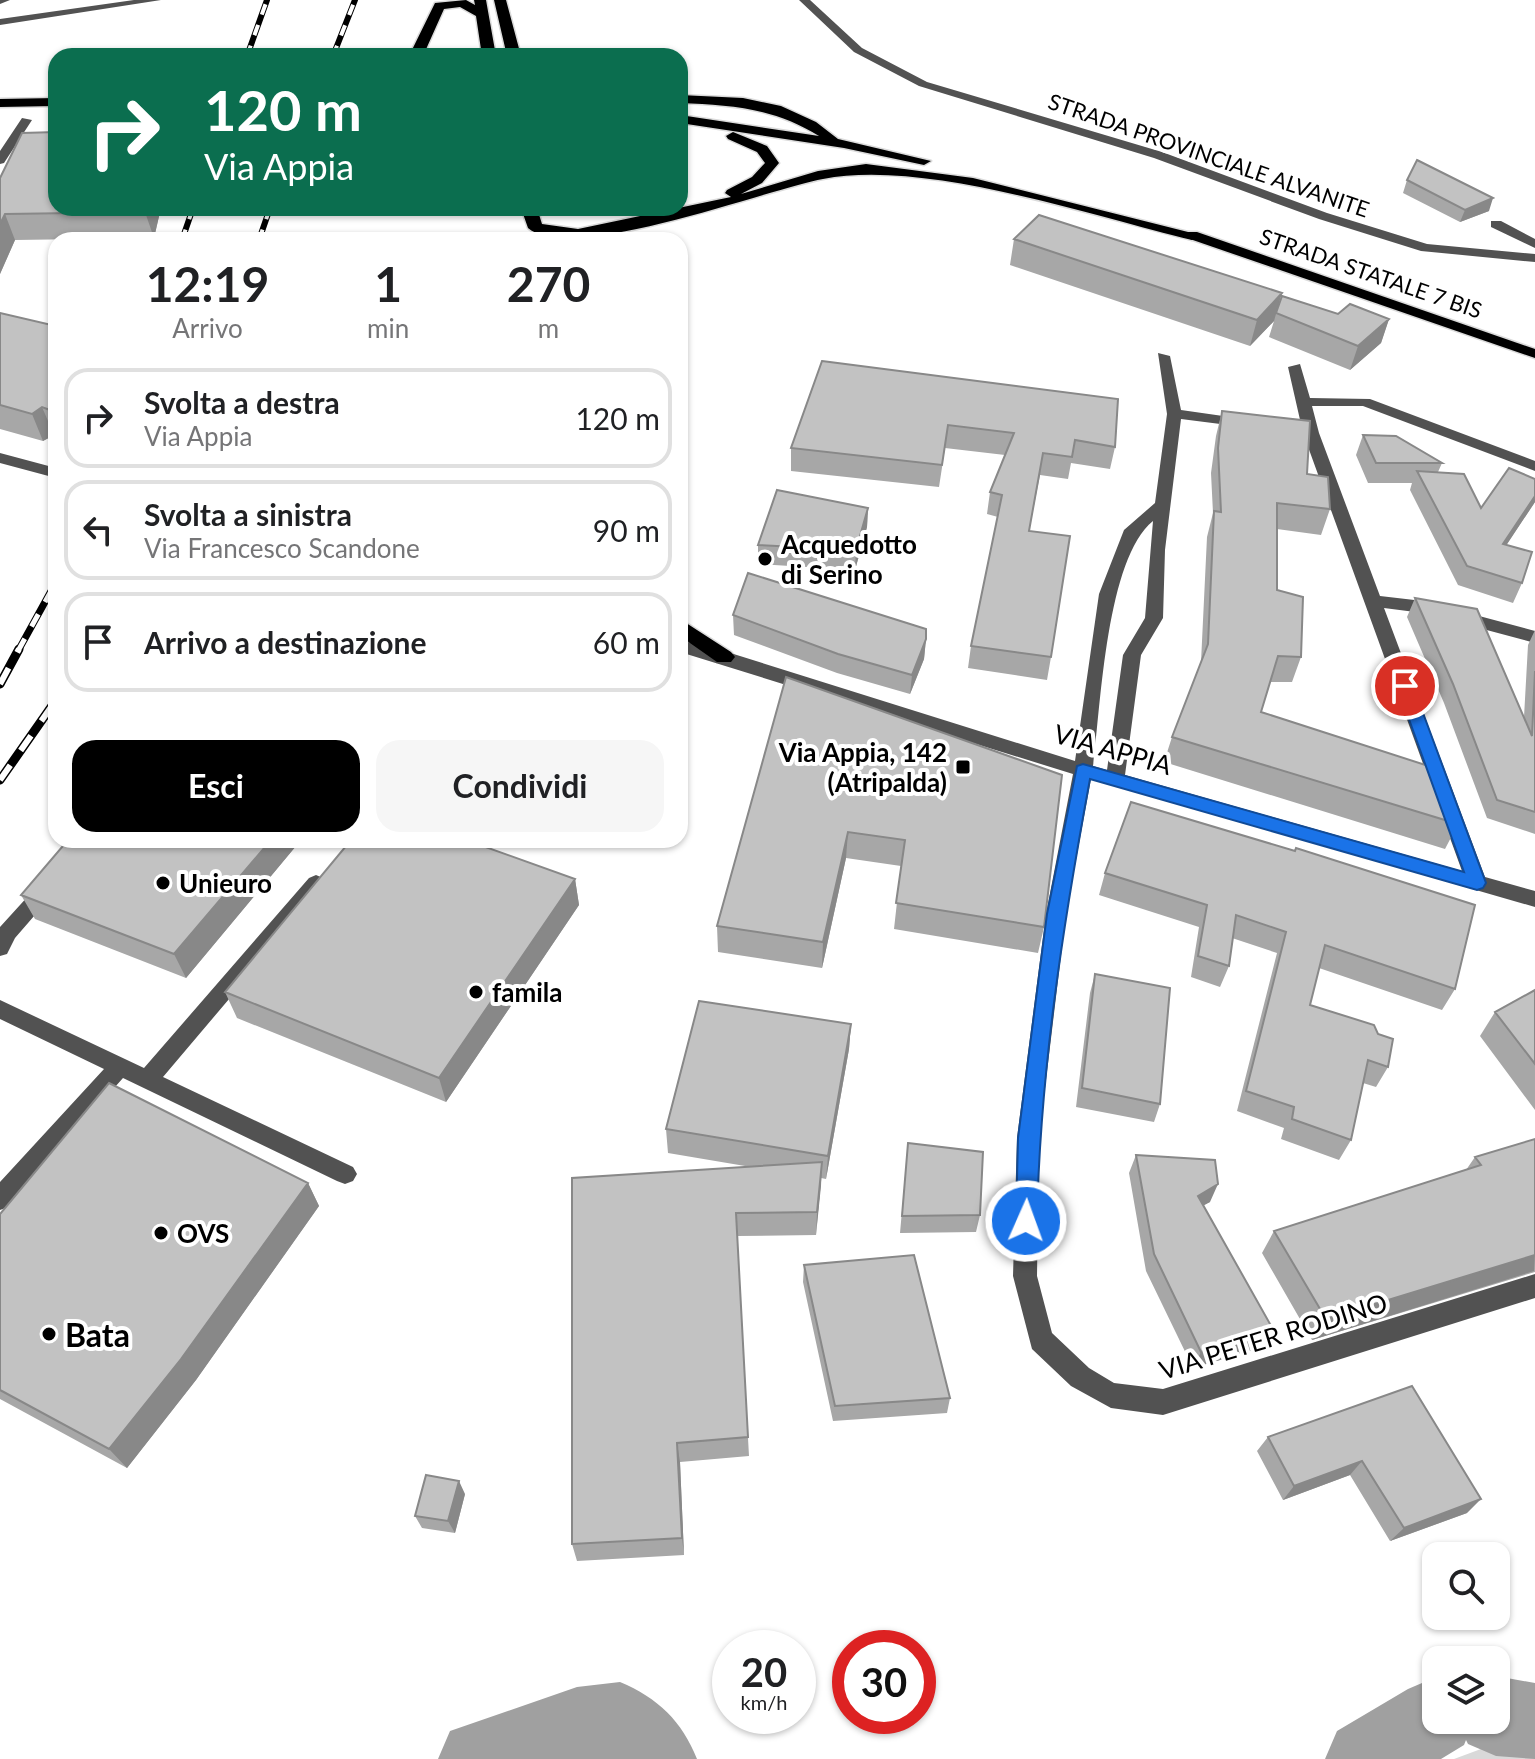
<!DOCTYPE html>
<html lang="it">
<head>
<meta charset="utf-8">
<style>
	:root { --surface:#fff; --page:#f6f6f6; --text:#202124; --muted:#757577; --line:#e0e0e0; --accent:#000 }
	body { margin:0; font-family:Lato,sans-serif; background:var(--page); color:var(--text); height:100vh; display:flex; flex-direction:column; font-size:30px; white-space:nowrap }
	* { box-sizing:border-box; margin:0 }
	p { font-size:26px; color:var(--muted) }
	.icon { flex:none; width:44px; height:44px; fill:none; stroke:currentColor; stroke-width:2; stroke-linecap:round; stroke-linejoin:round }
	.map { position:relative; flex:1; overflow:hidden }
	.side { position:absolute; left:48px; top:232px; width:640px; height:616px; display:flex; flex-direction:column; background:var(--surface); border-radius:24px; box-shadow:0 2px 6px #0004 }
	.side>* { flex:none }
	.banner { position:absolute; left:48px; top:48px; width:640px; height:168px; border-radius:24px; box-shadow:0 2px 6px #0004; background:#0b6e4f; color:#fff; overflow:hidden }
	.tools { position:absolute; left:1422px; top:1542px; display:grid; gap:16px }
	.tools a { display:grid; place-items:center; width:88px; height:88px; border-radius:16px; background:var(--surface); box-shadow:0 2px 6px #0004; font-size:40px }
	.speed { position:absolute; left:712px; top:1630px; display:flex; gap:16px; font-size:40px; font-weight:700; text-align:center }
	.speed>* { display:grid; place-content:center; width:104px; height:104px; border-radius:50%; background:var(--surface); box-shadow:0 2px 6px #0004; line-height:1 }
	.speed small { font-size:20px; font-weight:400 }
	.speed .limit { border:12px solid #d22; background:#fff; color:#111 }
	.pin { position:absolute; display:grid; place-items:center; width:68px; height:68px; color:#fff; margin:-34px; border:4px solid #fff; border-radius:50%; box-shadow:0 2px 8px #0007 }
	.me { position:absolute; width:88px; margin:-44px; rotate:2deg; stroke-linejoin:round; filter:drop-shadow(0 0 6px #0008) }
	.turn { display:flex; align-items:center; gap:28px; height:168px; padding:0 24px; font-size:36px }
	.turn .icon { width:104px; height:104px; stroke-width:2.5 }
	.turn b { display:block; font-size:56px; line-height:68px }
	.eta { display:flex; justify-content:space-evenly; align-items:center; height:136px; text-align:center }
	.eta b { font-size:48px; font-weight:700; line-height:56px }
	.action { display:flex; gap:16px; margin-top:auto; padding:16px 24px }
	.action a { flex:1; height:92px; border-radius:24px; background:var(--accent); color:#fff; font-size:32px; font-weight:700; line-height:92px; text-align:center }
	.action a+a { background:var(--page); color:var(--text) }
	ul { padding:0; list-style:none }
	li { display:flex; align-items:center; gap:24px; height:100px; margin:0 16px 12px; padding:0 8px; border:4px solid var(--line); border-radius:24px }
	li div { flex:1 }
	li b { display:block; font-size:30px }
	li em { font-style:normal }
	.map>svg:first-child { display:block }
</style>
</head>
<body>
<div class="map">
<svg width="1535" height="1759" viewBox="0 0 1535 1759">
	<rect width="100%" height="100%" fill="#fff"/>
	<path fill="#d9d9d9" d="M1516,1736L1535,1741V1759H1454Z"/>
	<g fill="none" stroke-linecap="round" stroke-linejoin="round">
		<path fill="#a0a0a0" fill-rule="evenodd" d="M1496,1676L1535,1683V1759L1496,1756L1468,1744L1466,1740L1464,1745L1441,1759H1325L1337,1731L1408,1689L1436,1677V1720H1496Z
			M620,1682C658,1698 682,1721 697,1759H438L450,1731L577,1687Z"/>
		<defs>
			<path id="major" d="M1187,232H1197L1535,349V358L1187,238Z"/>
			<path id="highway" d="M466,0L475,5L474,0H486L496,56H482L476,16L460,7L444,9L423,56H409L435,3Z
				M494,0H506L521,56H507Z
				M680,95L743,98L781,106L816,122L838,139L931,161L924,165L844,148L680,123V115L819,136C774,108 731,105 680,103Z
				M56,98V106L0,107V99Z
				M733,132L767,146L779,163L762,183L741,194L818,171L866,164L973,178L1200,235L1192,240C1089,215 924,159 823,179C768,189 570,265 528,228L521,208H537L542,224L578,229L731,197L725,193L727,190L752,177L765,163L757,152L728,139L726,136Z
				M680,619L731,652L735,657L731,662H717L680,636Z"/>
		</defs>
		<use href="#major" stroke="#dbdbdb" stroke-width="3"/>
		<use href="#highway" stroke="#dbdbdb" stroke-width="3"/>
		<path fill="#525252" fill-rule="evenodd" d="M0,0H10L0,4Z
			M134,0H161L0,25V19Z
			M799,0H810L862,48L927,82L1162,152L1327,213L1427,244L1535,254V262L1421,251L1319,219L1154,158L919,86L854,52Z
			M22,118L32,120L4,163L0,164V151Z
			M1491,221H1501L1535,239V248L1491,227Z
			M1158,353L1170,356L1181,410L1244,419L1251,423L1244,427L1181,419L1165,550L1163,618L1141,655L1125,775L1462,871L1303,433L1288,367L1300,364L1310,398L1370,399L1535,461V471L1363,406H1312L1319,433L1380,596L1423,601L1535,631V643L1423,613L1384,608L1485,877L1535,891V907L1091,779L1066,914L1039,1138L1037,1276L1052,1333L1089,1368L1114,1383L1163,1389L1535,1274V1298L1163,1415L1111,1408L1071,1386L1032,1349L1013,1276L1017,1138L1046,914L1073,774L680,652V640L724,651L1075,761L1099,594L1124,530L1155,503L1167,414ZM1153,521L1145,618L1123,655L1107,770L1093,766C1101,706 1106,559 1153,521Z
			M0,453L56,468V478L0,463Z
			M316,875L323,878L326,883L323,888L163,1077L353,1167L357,1174L353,1181L345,1184L337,1181L123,1078L8,1207L0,1210V1182L104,1069L0,1019V1000L144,1068L309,878Z
			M47,880L54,883L57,888L54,893L15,938L7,954L0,956V927L40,883Z"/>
		<use href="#major" fill="#000" fill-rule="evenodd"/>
		<use href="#highway" fill="#000" fill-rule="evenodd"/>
		<defs>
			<path id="rail-far2" d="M247,56L267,0
				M333,56L355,0
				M182,240L193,208
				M259,240L270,208"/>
			<path id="rail-far1" d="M18,651L56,582"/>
			<path id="rail" d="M0,684L19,649
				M0,780L56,700"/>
		</defs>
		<use href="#rail-far2" stroke="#000" stroke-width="6"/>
		<use href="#rail-far1" stroke="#000" stroke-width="7"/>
		<use href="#rail" stroke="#000" stroke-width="9"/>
		<use href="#rail-far2" stroke="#fff" stroke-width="4" stroke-dasharray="11" stroke-linecap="butt"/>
		<use href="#rail-far1" stroke="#fff" stroke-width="5" stroke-dasharray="14" stroke-linecap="butt"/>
		<use href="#rail" stroke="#fff" stroke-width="6" stroke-dasharray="18" stroke-linecap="butt"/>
	</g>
	<path fill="#a7a7a7" d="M0,178L56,208H159L160,212L154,238L15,240L0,274Z
		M1407,180L1489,211L1460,222L1403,193Z
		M1014,239L1280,302L1338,314L1389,319L1381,343L1350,370L1269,337L1274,321L1250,346L1010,265Z
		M0,313L56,326V435H54L43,441L0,429Z
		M822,361L1115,447L1110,469L1071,463L1068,479L1040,475L1029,531L1051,657L1047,680L968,668L971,646L998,517L987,514L990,492L1005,455L945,448L939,487L791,471V448Z
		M1222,411L1307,474L1330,509L1321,535L1277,529V590L1301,657L1292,682H1270L1261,712L1458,824L1445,849L1164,762L1172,737L1201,662L1207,537L1213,513L1211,473L1216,436Z
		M1363,435L1442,463L1438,472L1481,508L1535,502L1506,545L1522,583L1513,603L1458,585L1410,490L1412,483H1368L1356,455Z
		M868,508L867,527L855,570L758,564V545Z
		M1415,598L1524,717L1528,645L1535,630V834L1487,818L1444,703L1407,617Z
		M733,615L926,639L924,659L910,694L837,673L734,635Z
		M786,677L1044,927L1038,953L894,929L901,866L846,858L822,968L718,952L717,926Z
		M1131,802L1455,989L1442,1010L1319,968L1310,1005L1388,1067L1376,1087L1363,1083L1351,1140L1339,1160L1281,1139L1284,1128L1237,1111L1277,953L1232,938L1229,966L1220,987L1191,977L1199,927L1099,895L1105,873Z
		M301,840L186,978L35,919L21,895Z
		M575,879L579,905L446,1102L237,1018L225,992Z
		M1095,974L1160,1104L1154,1122L1076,1107L1090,993Z
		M1535,990V1110L1480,1036L1495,1012Z
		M851,1024L849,1049L826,1179L821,1178L816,1235L737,1236L749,1456L680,1462L684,1555L577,1561L572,1544L751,1167L668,1153L666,1129Z
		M1535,1139V1272L1312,1340L1262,1253L1274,1231L1466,1170L1475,1157Z
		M908,1143L980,1215L976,1232L900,1233Z
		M1136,1155L1210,1202L1203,1205L1264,1347L1193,1368L1146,1271L1129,1173Z
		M308,1183L319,1206L196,1380L127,1468L0,1399V1214Z
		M804,1265L950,1398L947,1413L833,1421L803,1282Z
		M1412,1386L1467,1513L1390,1541L1350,1475L1283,1500L1257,1451L1268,1437Z
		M465,1494L455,1533L422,1528L415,1516Z"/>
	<path fill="#888" d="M1493,198L1489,211L1460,222L1465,210Z
		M146,208H159L160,212L154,238L145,212Z
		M5,214L15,240L0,274V224Z
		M1282,293L1274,321L1250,346L1257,320Z
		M1389,319L1381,343L1350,370L1358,346Z
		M56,405V424L50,410Z
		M42,407L54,435L43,441L32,414Z
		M1535,496V502L1494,564L1503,544Z
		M868,508L867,527L855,570L856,550Z
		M926,639L924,659L910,694L912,675Z
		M848,832L846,858L822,968L823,942Z
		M271,840H301L186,978L174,954Z
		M575,879L579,905L446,1102L439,1078Z
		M851,1024L849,1049L826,1179L828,1156Z
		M822,1162L821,1186L816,1235L817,1212Z
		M308,1183L319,1206L196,1380L127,1468L109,1449Z
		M1218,1184L1210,1202L1190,1213L1198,1196Z
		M1535,1255L1534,1271L1312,1340L1326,1319Z
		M1274,1331L1264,1347L1193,1368L1201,1352Z
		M677,1443L680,1462L684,1555L682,1538Z
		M1362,1461L1350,1475L1283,1500L1294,1486Z
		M459,1481L465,1494L455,1533L448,1521Z
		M1481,1499L1467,1513L1390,1541L1404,1528Z"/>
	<path fill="#c2c2c2" stroke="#888" stroke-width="2" d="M56,132V208H146L145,212L5,214L0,224V178L22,133Z
		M1417,160L1493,198L1465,210L1407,180Z
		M1039,215L1282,293L1257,320L1014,239Z
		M1282,296L1338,314L1350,304L1389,319L1358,346L1276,313Z
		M0,313L56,326V405L50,410L42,407L32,414L0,405Z
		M822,361L1118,399L1115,447L1075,440L1072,457L1043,453L1029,531L1070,536L1051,657L971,646L1002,495L990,492L1014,433L948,425L942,465L791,448Z
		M1222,411L1310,421L1307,474L1328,477L1330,509L1277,503V590L1303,597L1301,657L1278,656L1261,712L1444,771L1455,800L1458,824L1172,737L1208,644L1214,511L1221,512L1218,448Z
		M1363,435L1396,436L1442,463H1376Z
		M1509,468L1535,479V496L1503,544L1532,552L1522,583L1467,566L1417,471L1464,474L1481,508Z
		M777,490L868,508L856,550L758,545Z
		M748,573L926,629V639L912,675L838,654L733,615Z
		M1415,598L1477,609L1532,736L1535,671V812L1497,800L1453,684Z
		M786,677L1062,775L1044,927L896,903L905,840L848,832L823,942L717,926Z
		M1131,802L1295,851L1296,848L1475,905L1455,989L1325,945L1310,1005L1374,1025L1378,1034L1393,1039L1388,1067L1368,1060L1351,1140L1292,1119L1294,1107L1246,1091L1286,932L1236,915L1229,966L1198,956L1207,905L1105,873Z
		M68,840H271L174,954L21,895Z
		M351,840H466L575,879L439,1078L225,992Z
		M1095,974L1170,988L1160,1104L1082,1088Z
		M1535,990V1064L1495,1012Z
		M699,1001L851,1024L828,1156L666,1129Z
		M109,1083L308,1183L181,1359L109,1449L0,1390V1214Z
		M1535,1139V1255L1326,1319L1274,1231L1481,1165L1475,1157Z
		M908,1143L983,1152L980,1215L902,1216Z
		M1136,1155L1215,1160L1218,1184L1198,1196L1274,1331L1201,1352L1154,1254Z
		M822,1162L817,1212L736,1213L748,1437L677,1443L682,1538L572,1544V1178Z
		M914,1255L950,1398L835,1406L804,1265Z
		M1412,1386L1481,1499L1404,1528L1362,1461L1294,1486L1268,1437Z
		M426,1475L459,1481L448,1521L415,1516Z"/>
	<path fill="#1a73e8" stroke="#114b97" stroke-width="2" d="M1405,680L1413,686L1486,883L1483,888L1477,890L1090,779C1063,925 1040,1072 1037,1221L1034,1228L1026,1230L1019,1228L1016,1221L1018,1138L1047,914L1077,766L1083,764L1464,872L1397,686Z"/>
	<g fill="#000" stroke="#fff" stroke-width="3">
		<circle cx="765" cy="559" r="8"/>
		<rect x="955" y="759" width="16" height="16" rx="4"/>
		<circle cx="163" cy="883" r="8"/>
		<circle cx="476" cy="992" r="8"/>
		<circle cx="161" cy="1233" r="8"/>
		<circle cx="49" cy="1334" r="8"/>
	</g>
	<g text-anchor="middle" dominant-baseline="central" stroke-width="8" stroke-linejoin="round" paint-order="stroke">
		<g font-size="22" fill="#000" stroke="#fff">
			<text transform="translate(1209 155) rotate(19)">STRADA PROVINCIALE ALVANITE</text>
			<text transform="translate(1371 273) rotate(19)">STRADA STATALE 7 BIS</text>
		</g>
		<g font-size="26" font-weight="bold" fill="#000" stroke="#fff" text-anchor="start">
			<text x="781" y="544">Acquedotto<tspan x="781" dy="30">di Serino</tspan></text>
			<text x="947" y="752" text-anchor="end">Via Appia, 142<tspan x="947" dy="30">(Atripalda)</tspan></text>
			<text x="179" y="883">Unieuro</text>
			<text x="492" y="992">famila</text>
			<text x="177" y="1233">OVS</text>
		</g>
		<g font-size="26" fill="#000" stroke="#fff">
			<text transform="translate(1113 749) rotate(16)">VIA APPIA</text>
			<text transform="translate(1273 1336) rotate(-17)">VIA PETER RODINO</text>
		</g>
		<g font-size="32" font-weight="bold" fill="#000" stroke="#fff" text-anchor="start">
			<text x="65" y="1334">Bata</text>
		</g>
	</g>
</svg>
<div class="tools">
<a><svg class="icon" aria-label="search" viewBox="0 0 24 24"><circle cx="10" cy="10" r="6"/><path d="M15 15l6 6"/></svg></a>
<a><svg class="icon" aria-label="layers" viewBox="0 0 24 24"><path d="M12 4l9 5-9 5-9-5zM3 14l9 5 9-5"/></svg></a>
</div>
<div class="speed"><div>20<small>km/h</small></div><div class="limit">30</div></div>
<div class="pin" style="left:1405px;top:686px;background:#d93025"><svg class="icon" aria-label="arrive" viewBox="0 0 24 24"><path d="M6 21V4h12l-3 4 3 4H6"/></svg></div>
<svg class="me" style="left:1026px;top:1221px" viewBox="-20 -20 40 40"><circle r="17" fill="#1a73e8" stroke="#fff" stroke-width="3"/><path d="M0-11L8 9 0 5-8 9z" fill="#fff"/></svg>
<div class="banner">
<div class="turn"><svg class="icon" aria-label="right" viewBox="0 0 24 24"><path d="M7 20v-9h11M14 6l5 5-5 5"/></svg><div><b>120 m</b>Via Appia</div></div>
</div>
<section class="side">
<div class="eta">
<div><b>12:19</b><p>Arrivo</p></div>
<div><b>1</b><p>min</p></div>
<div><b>270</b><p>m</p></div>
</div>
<ul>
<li><svg class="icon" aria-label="right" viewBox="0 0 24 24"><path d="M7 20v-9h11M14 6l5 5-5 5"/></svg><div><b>Svolta a destra</b><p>Via Appia</p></div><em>120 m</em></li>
<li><svg class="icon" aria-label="left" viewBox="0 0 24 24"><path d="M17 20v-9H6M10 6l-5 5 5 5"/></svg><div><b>Svolta a sinistra</b><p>Via Francesco Scandone</p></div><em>90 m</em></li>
<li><svg class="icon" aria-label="arrive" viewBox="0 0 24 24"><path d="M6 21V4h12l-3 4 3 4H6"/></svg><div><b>Arrivo a destinazione</b></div><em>60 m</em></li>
</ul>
<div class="action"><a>Esci</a><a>Condividi</a></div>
</section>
</div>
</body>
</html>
